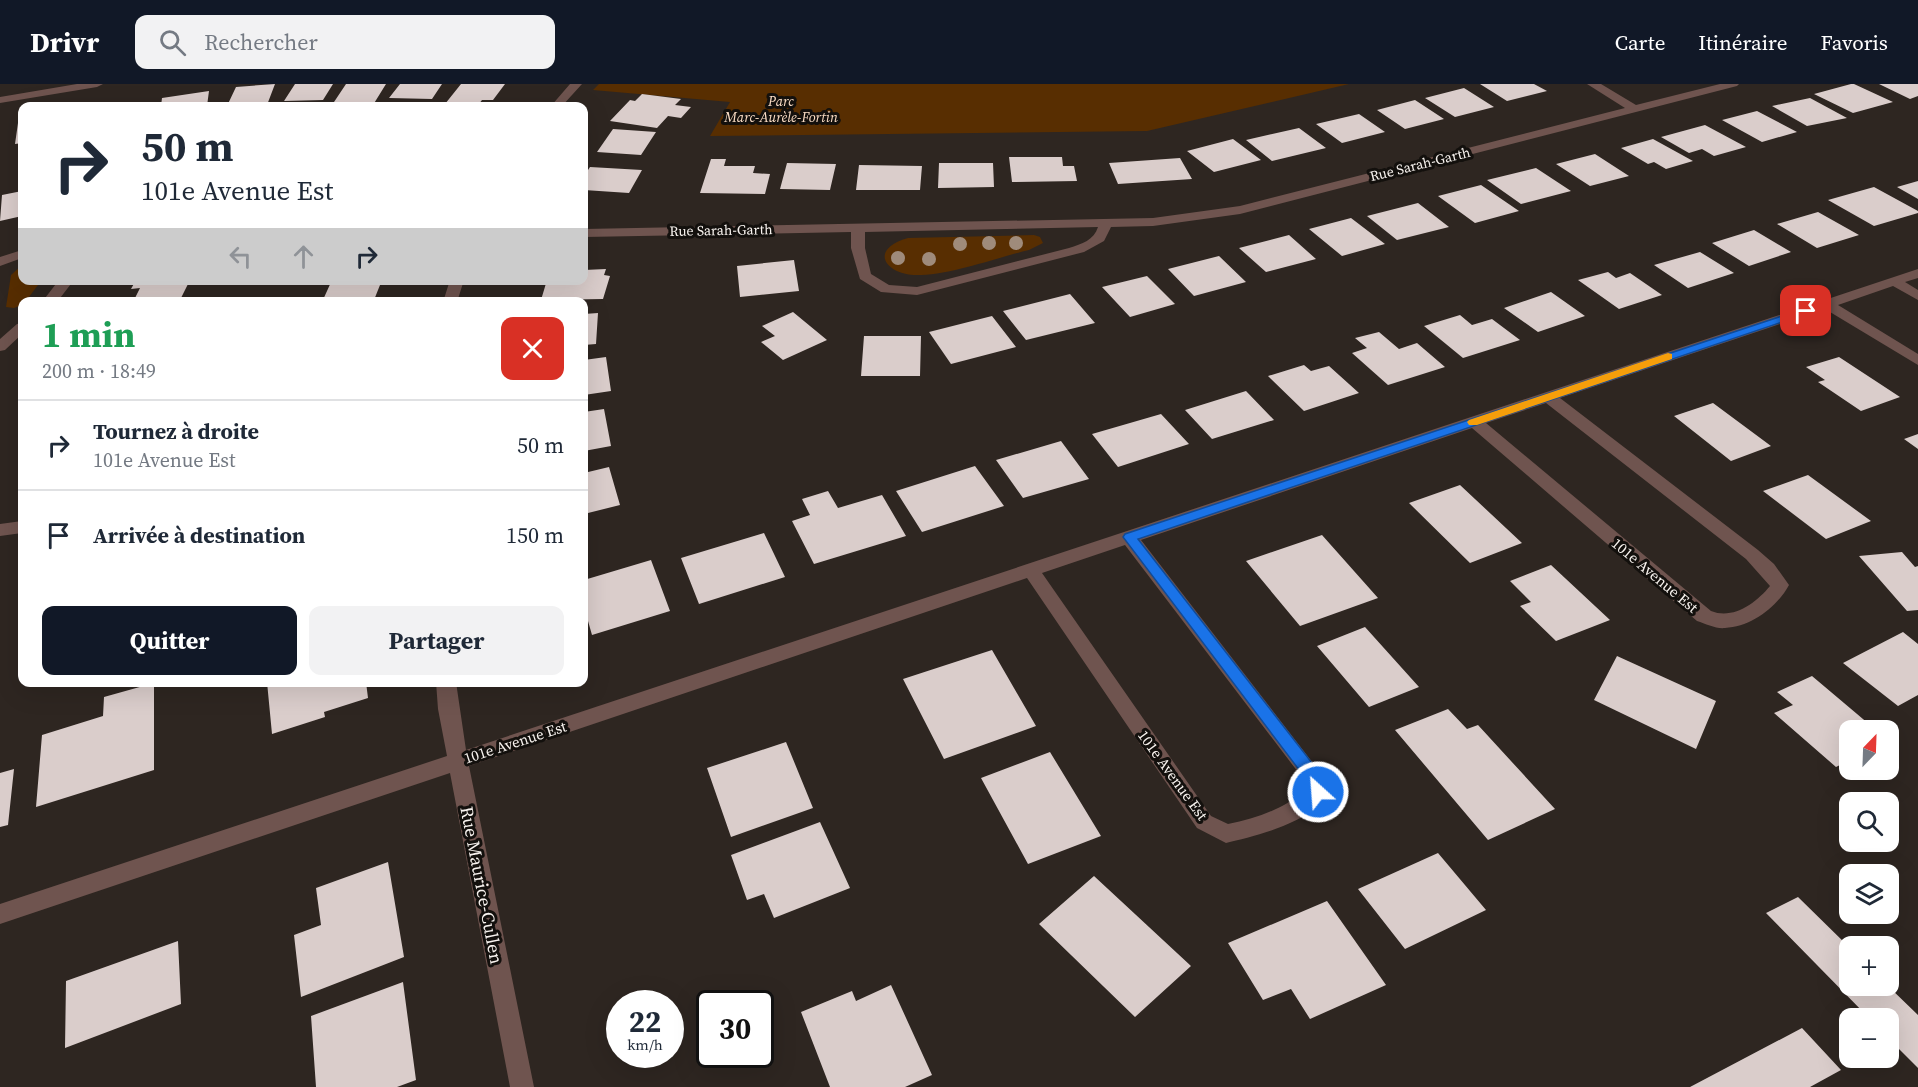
<!DOCTYPE html>
<html lang="fr">
<head>
<meta charset="utf-8">
<style>
	:root { --surface:#fff; --page:#f2f2f3; --text:#1f2937; --muted:#747a83; --line:#e0e1e3; --accent:#111827 }
	body { margin:0; font-family:"Source Serif 4",serif; background:var(--page); color:var(--text); height:100vh; display:flex; flex-direction:column; font-size:22px; white-space:nowrap }
	* { box-sizing:border-box; margin:0 }
	p { font-size:20px; color:var(--muted) }
	.icon { flex:none; width:33px; height:33px; fill:none; stroke:currentColor; stroke-width:2; stroke-linecap:round; stroke-linejoin:round }
	.map { position:relative; flex:1; overflow:hidden }
	.panel { position:absolute; left:18px; top:213px; width:570px; height:390px; display:flex; flex-direction:column; background:var(--surface); border-radius:12px; box-shadow:0 6px 24px #0002 }
	.panel>* { flex:none }
	.guide { position:absolute; left:18px; top:18px; width:570px; height:183px; border-radius:12px; box-shadow:0 6px 24px #0002; background:#fff; color:var(--text); overflow:hidden }
	.needle { width:39px; rotate:23deg }
	.controls { position:absolute; left:1839px; top:636px; display:grid; gap:12px }
	.controls a { display:grid; place-items:center; width:60px; height:60px; border-radius:12px; background:var(--surface); box-shadow:0 6px 24px #0002; font-size:30px }
	.speed { position:absolute; left:606px; top:906px; display:flex; gap:12px; font-size:30px; font-weight:700; text-align:center }
	.speed>* { display:grid; place-content:center; width:78px; height:78px; border-radius:50%; background:var(--surface); box-shadow:0 6px 24px #0002; line-height:1 }
	.speed small { font-size:15px; font-weight:400 }
	.speed .limit { border:3px solid #111; border-radius:9px; background:#fff; color:#111 }
	.pin { position:absolute; display:grid; place-items:center; width:51px; height:51px; color:#fff; margin:-26px; border-radius:12px; box-shadow:0 3px 9px #0006 }
	.me { position:absolute; width:66px; margin:-33px; rotate:334deg; stroke-linejoin:round; filter:drop-shadow(0 0 4px #0008) }
	.turn { display:flex; align-items:center; gap:21px; height:126px; padding:0 24px; font-size:27px }
	.turn .icon { width:78px; height:78px; stroke-width:2.5 }
	.turn b { display:block; font-size:42px; line-height:51px }
	.lanes { display:flex; align-items:center; height:57px; padding:0 24px; background:#0003; justify-content:center; gap:30px; direction:ltr }
	.lanes .off { opacity:.35 }
	.round { display:grid; place-items:center; flex:none; width:63px; height:63px; border-radius:12px; background:var(--page) }
	.summary { display:flex; align-items:center; justify-content:space-between; height:102px; padding:0 24px }
	h1 { font-size:36px; font-weight:700; line-height:45px; color:#1e9e55 }
	.button { display:flex; gap:12px; margin-top:auto; padding:12px 24px }
	.button a { flex:1; height:69px; border-radius:12px; background:var(--accent); color:#fff; font-size:24px; font-weight:700; line-height:69px; text-align:center }
	.button a+a { background:var(--page); color:var(--text) }
	ul { padding:0; list-style:none }
	li { display:flex; align-items:center; gap:18px; height:90px; padding:0 24px; border-top:2px solid var(--line) }
	li div { flex:1 }
	li b { display:block; font-size:22px }
	li em { font-style:normal }
	header { display:flex; align-items:center; gap:36px; box-sizing:border-box; height:84px; padding:0 30px; background:var(--accent); color:#fff }
	header strong { font-size:28px }
	nav { display:flex; gap:33px; margin-inline-start:auto; font-size:21px }
	.search { width:420px; height:54px; background:var(--page); display:flex; align-items:center; gap:15px; box-sizing:border-box; padding:0 21px; border-radius:12px; color:var(--muted); font-size:22px }
	.map>svg:first-child { display:block }
</style>
</head>
<body>
<header>
<strong>Drivr</strong>
<div class="search"><svg class="icon" aria-label="search" viewBox="0 0 24 24"><circle cx="10" cy="10" r="6"/><path d="M15 15l6 6"/></svg>Rechercher</div>
<nav><a>Carte</a><a>Itinéraire</a><a>Favoris</a></nav>
</header>
<div class="map">
<svg width="1918" height="1003" viewBox="0 0 1918 1003">
	<rect width="100%" height="100%" fill="#2e2621"/>
	<path fill="#582e01" d="M599,0H1349L1147,47L710,52L730,18L593,6Z
		M1034,151L1040,153L1043,159L1029,166C996,174 953,190 921,191C887,193 866,166 908,154Z
		M22,181V196L41,197L26,217L22,218V221L14,224L6,223L11,191Z"/>
	<path fill="#dacdcb" d="M275,0L267,21L227,22L236,3Z
		M295,0H333L323,16L284,17Z
		M346,0H386L373,21H332Z
		M400,0H442L432,15L389,14Z
		M461,0H505L493,16H482L478,21L445,20Z
		M1480,0H1534L1547,7L1507,17Z
		M1851,0H1854L1893,18L1853,29L1814,10Z
		M1879,0H1918V12L1910,15Z
		M1464,4L1494,23L1455,33L1425,14Z
		M209,7L207,22H161L162,14Z
		M642,10L681,15L675,21L691,23L681,34L668,32L657,44L610,37L630,16L635,17Z
		M1810,14L1847,34L1807,42L1772,22Z
		M1415,16L1444,35L1405,45L1377,26Z
		M1757,27L1797,48L1762,58L1722,36Z
		M1359,30L1385,48L1342,59L1316,40Z
		M22,38V59L15,60L18,39Z
		M1705,41L1746,63L1714,72L1702,65L1689,69L1661,53Z
		M1299,44L1326,64L1272,77L1246,56Z
		M613,45L656,48L641,71L597,68Z
		M1233,55L1261,76L1214,88L1187,67Z
		M1653,55L1693,77L1666,85L1654,78L1648,80L1621,64Z
		M1595,70L1629,92L1590,102L1556,80Z
		M1009,73H1062L1063,82H1074L1077,97L1012,98Z
		M1180,74L1192,95L1118,100L1109,79Z
		M711,75H726L724,82H755L753,89L770,90L765,110L700,109Z
		M787,79L836,80L830,106L780,105Z
		M939,79H993L994,103L938,104Z
		M859,81L922,82L920,106H856Z
		M590,83L642,86L629,109L584,106V92Z
		M1536,84L1571,107L1521,120L1487,96Z
		M1918,97V115L1897,103Z
		M1481,101L1519,127L1475,139L1438,112Z
		M1874,103L1918,127V129L1874,142L1828,116Z
		M22,107V132L0,137L2,111Z
		M1418,119L1449,143L1397,156L1367,132Z
		M1818,128L1859,151L1817,164L1777,140Z
		M1351,134L1385,160L1342,172L1309,145Z
		M1754,146L1791,168L1749,182L1712,159Z
		M1289,151L1316,175L1266,188L1239,164Z
		M1700,168L1734,189L1688,204L1654,181Z
		M1219,172L1246,198L1194,212L1168,185Z
		M794,176L799,207L740,213L737,182Z
		M606,185L604,191L610,192L603,215L541,216L547,196H584V186Z
		M1608,188L1616,194L1630,189L1662,211L1619,225L1578,196Z
		M1147,192L1175,220L1130,233L1102,203Z
		M136,196H190L179,218H133L140,204L131,205Z
		M332,196H382L374,216L322,218Z
		M1551,208L1585,232L1538,248L1504,224Z
		M1070,210L1095,239L1026,256L1003,227Z
		M793,228L827,256L783,276L761,258L775,252L762,242Z
		M598,229L596,260L584,261V230Z
		M1460,231L1472,241L1492,235L1520,256L1463,274L1424,242Z
		M992,232L1016,263L951,280L929,248Z
		M1379,248L1399,265L1417,259L1445,283L1388,301L1352,269L1367,264L1355,254Z
		M864,252H921L920,292H861Z
		M606,273L611,307L584,311V276Z
		M1839,273L1900,313L1861,327L1818,298L1825,296L1806,283Z
		M1304,281L1311,287L1329,282L1359,309L1304,327L1268,292Z
		M1246,307L1274,336L1212,355L1185,326Z
		M1713,319L1771,362L1731,377L1674,332Z
		M604,325L611,362L584,367V328Z
		M1161,330L1189,360L1118,383L1092,350Z
		M1918,350V365L1904,355Z
		M1061,357L1089,395L1023,414L996,376Z
		M975,382L1004,422L922,448L896,407Z
		M609,383L620,421L584,430V389Z
		M1808,391L1871,437L1826,455L1763,407Z
		M1460,401L1522,459L1470,479L1409,419Z
		M828,407L838,424L882,411L906,452L814,480L792,437L810,431L802,415Z
		M764,449L785,493L699,520L681,474Z
		M1322,451L1378,514L1300,542L1246,477Z
		M1902,468L1915,483L1918,482V526L1907,527L1859,472Z
		M651,476L670,527L592,551L584,523V496Z
		M1551,481L1610,536L1556,557L1520,522L1531,518L1510,497Z
		M1365,543L1419,603L1369,623L1317,562Z
		M1903,548L1918,560V611L1898,622L1843,579Z
		M992,566L1036,642L944,675L903,595Z
		M1617,572L1716,617L1696,665L1594,616Z
		M1812,592L1876,646H1850V676L1836,683L1774,629L1793,621L1777,608Z
		M267,598H366L368,614L324,628L325,633L272,650Z
		M154,599V686L36,723L42,651L103,632L104,613Z
		M1448,625L1467,645L1478,641L1555,725L1488,756L1395,646Z
		M786,658L813,724L731,753L707,684Z
		M1050,668L1101,752L1028,780L981,694Z
		M14,685L8,741L0,743V689Z
		M820,738L850,804L774,834L764,810L747,816L731,771Z
		M1438,769L1486,826L1405,865L1358,805Z
		M388,778L404,873L301,913L294,851L321,841L316,804Z
		M1094,792L1191,882L1135,933L1039,840Z
		M1798,813L1850,864V902H1888L1918,931V984L1888,954V934H1869L1766,829Z
		M1327,817L1386,901L1310,935L1291,905L1263,916L1228,859Z
		M178,857L181,920L65,964L66,897Z
		M403,898L416,996L397,1003H316L311,932Z
		M891,901L932,991L905,1003H830L801,928L852,907L856,917Z
		M1802,944L1841,986L1810,1003H1690Z"/>
	<g fill="none" stroke-linecap="round" stroke-linejoin="round">
		<path fill="#6f544f" fill-rule="evenodd" d="M77,0H103L97,3L0,19V13Z
			M570,0H582L562,22H551Z
			M1587,0H1601L1636,21L1720,0H1739L1737,2L1240,130L1153,142L1111,143L1104,157L1084,168L917,211L881,208L860,195L851,164V148L584,153V145L1153,134L1240,122L1625,24ZM1098,143C1094,156 1082,160 1069,164L917,203L889,201L871,190L865,164V148Z
			M22,166V174L0,182V173Z
			M1918,185V194L1905,198L1918,206V216L1893,202L1838,221L1918,270V281L1825,225L1560,314L1758,466L1774,480L1789,501C1777,523 1751,543 1725,544C1716,545 1706,540 1697,537L1472,344L1141,456L1323,692L1328,708C1314,738 1256,752 1226,759L1197,744L1027,494L469,682L534,1003H510L450,689L0,840V820L447,672L438,625L436,598H456L466,666ZM1546,319L1746,475L1770,502C1756,519 1733,536 1711,527L1486,339ZM1125,461L1304,696L1307,705C1284,725 1257,734 1228,740L1211,732L1042,489Z
			M59,196H74L57,218H42Z
			M450,196H464L457,218H443Z
			M22,239V250L5,266L0,267V255L17,240Z
			M22,437V449L0,452V440Z"/>
	</g>
	<g fill="#9f8b7b">
		<circle cx="989" cy="159" r="7"/>
		<circle cx="1016" cy="159" r="7"/>
		<circle cx="960" cy="160" r="7"/>
		<circle cx="898" cy="174" r="7"/>
		<circle cx="929" cy="175" r="7"/>
	</g>
	<path fill="#1a73e8" stroke="#114b97" stroke-width="1.5" d="M1806,224L1811,227L1809,229L1138,455L1319,688L1326,708L1323,713L1318,715L1312,713L1306,695L1123,453L1125,450Z"/>
	<path fill="#f59e0b" d="M1668,269L1672,270V275L1477,341H1469L1467,338L1469,336Z"/>
	<g text-anchor="middle" dominant-baseline="central" stroke-width="6" stroke-linejoin="round" paint-order="stroke">
		<g font-size="14" font-style="italic" fill="#fbddc5" stroke="#13100d">
			<text x="781" y="17">Parc<tspan x="781" dy="16">Marc-Aurèle-Fortin</tspan></text>
		</g>
		<g font-size="14" fill="#f8f3ef" stroke="#13100d">
			<text transform="translate(1420 80) rotate(-14)">Rue Sarah-Garth</text>
			<text transform="translate(721 146) rotate(-1)">Rue Sarah-Garth</text>
		</g>
		<g font-size="15" fill="#f8f3ef" stroke="#13100d">
			<text transform="translate(1655 491) rotate(40)">101e Avenue Est</text>
			<text transform="translate(515 658) rotate(-18)">101e Avenue Est</text>
			<text transform="translate(1173 691) rotate(54)">101e Avenue Est</text>
		</g>
		<g font-size="18" fill="#f8f3ef" stroke="#13100d">
			<text transform="translate(482 801) rotate(79)">Rue Maurice-Cullen</text>
		</g>
	</g>
</svg>
<div class="controls">
<a><svg class="needle" viewBox="-14 -14 28 28"><path d="M0-13l5 13h-10z" fill="#e53935"/><path d="M0 13l5-13h-10z" fill="#747a83"/></svg></a>
<a><svg class="icon" aria-label="search" viewBox="0 0 24 24"><circle cx="10" cy="10" r="6"/><path d="M15 15l6 6"/></svg></a>
<a><svg class="icon" aria-label="layers" viewBox="0 0 24 24"><path d="M12 4l9 5-9 5-9-5zM3 14l9 5 9-5"/></svg></a>
<a>+</a>
<a>−</a>
</div>
<div class="speed"><div>22<small>km/h</small></div><div class="limit">30</div></div>
<div class="pin" style="left:1806px;top:227px;background:#d93025"><svg class="icon" aria-label="arrive" viewBox="0 0 24 24"><path d="M6 21V4h12l-3 4 3 4H6"/></svg></div>
<svg class="me" style="left:1318px;top:708px" viewBox="-20 -20 40 40"><circle r="17" fill="#1a73e8" stroke="#fff" stroke-width="3"/><path d="M0-11L8 9 0 5-8 9z" fill="#fff"/></svg>
<div class="guide">
<div class="turn"><svg class="icon" aria-label="right" viewBox="0 0 24 24"><path d="M7 20v-9h11M14 6l5 5-5 5"/></svg><div><b>50 m</b>101e Avenue Est</div></div>
<div class="lanes"><svg class="icon off" aria-label="left" viewBox="0 0 24 24"><path d="M17 20v-9H6M10 6l-5 5 5 5"/></svg><svg class="icon off" aria-label="ahead" viewBox="0 0 24 24"><path d="M12 20V5M6 11l6-6 6 6"/></svg><svg class="icon" aria-label="right" viewBox="0 0 24 24"><path d="M7 20v-9h11M14 6l5 5-5 5"/></svg></div>
</div>
<section class="panel">
<div class="summary"><div><h1>1 min</h1><p>200 m · 18:49</p></div><a class="round" style="background:#d93025;color:#fff"><svg class="icon" aria-label="close" viewBox="0 0 24 24"><path d="M6 6l12 12M18 6L6 18"/></svg></a></div>
<ul>
<li><svg class="icon" aria-label="right" viewBox="0 0 24 24"><path d="M7 20v-9h11M14 6l5 5-5 5"/></svg><div><b>Tournez à droite</b><p>101e Avenue Est</p></div><em>50 m</em></li>
<li><svg class="icon" aria-label="arrive" viewBox="0 0 24 24"><path d="M6 21V4h12l-3 4 3 4H6"/></svg><div><b>Arrivée à destination</b></div><em>150 m</em></li>
</ul>
<div class="button"><a>Quitter</a><a>Partager</a></div>
</section>
</div>
</body>
</html>
